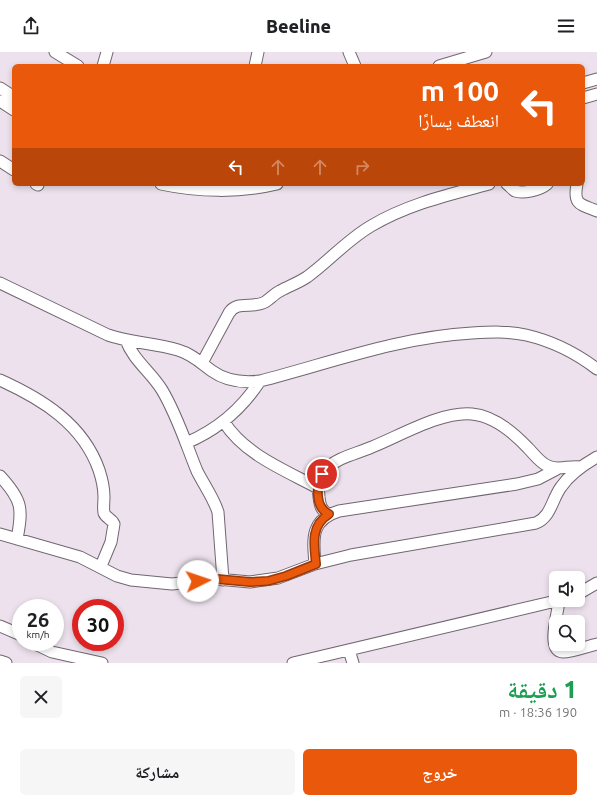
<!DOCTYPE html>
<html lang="ar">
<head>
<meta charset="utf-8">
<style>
	:root { --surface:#fff; --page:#f6f6f6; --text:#202124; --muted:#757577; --accent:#ea580c }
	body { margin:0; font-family:Ubuntu,"Noto Naskh Arabic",sans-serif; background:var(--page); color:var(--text); direction:rtl; height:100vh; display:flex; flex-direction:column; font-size:15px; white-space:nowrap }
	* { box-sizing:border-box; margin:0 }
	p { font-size:13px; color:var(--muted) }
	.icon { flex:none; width:22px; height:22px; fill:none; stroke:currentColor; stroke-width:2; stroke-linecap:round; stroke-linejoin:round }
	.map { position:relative; height:611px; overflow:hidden; direction:ltr }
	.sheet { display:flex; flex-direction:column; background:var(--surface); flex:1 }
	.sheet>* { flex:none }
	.banner { position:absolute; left:12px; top:12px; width:573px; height:122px; border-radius:6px; box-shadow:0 2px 6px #0003; direction:rtl; background:#ea580c; color:#fff; overflow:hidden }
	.controls { position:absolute; left:549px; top:519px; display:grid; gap:8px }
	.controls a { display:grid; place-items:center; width:36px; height:36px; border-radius:6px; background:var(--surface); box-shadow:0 2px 6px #0003; font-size:20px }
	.speed { position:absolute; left:12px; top:547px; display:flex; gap:8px; font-size:20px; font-weight:700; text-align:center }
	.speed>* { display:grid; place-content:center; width:52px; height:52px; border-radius:50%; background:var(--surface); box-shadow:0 2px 6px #0003; line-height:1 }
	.speed small { font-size:10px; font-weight:400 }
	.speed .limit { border:6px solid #d22; background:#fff; color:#111 }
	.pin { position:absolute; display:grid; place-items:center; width:34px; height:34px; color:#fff; margin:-17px; border:2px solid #fff; border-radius:50%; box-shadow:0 1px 4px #0007 }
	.me { position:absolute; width:44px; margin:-22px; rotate:86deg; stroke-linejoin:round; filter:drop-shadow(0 0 3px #0008) }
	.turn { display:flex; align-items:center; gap:14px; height:84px; padding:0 20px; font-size:18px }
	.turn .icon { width:52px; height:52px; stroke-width:2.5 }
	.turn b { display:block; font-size:28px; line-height:34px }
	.lanes { display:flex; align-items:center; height:38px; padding:0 20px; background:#0003; justify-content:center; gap:20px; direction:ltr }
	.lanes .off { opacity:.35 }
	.round { display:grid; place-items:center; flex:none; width:42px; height:42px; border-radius:6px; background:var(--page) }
	.head { display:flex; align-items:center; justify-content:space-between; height:68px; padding:0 20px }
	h1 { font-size:24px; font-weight:800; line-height:30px; color:#1e9e55 }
	.primary-button { display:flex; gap:8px; margin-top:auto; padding:8px 20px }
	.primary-button a { flex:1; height:46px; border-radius:6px; background:var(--accent); color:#fff; font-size:16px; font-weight:800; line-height:46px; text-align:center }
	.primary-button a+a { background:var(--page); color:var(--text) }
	header { display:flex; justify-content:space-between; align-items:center; height:52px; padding:0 20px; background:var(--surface); font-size:18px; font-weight:800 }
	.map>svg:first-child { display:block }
</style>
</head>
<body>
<header><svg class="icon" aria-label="menu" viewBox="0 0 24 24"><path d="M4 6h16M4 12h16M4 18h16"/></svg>Beeline<svg class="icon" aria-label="share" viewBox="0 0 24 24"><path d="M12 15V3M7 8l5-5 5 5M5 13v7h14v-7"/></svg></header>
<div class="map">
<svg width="597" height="611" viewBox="0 0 597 611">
	<rect width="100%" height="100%" fill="#ece1ec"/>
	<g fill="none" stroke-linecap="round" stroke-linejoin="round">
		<defs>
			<path id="minor" d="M55,0L78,14
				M349,0L355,14
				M103,14L107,0
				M255,14L258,0
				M439,14L486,0
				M583,31L597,27
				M0,36L14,45
				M583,46L597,42
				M0,49L14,58
				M0,109L14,118
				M36,132L38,133
				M161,132C198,140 240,141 277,132
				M507,132C510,134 512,137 515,139C523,142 540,138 547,132
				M577,132C573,153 580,152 597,159
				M0,231L108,283C131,291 155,291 178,298C192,302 201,311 212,319C226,329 243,331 260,329C330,311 399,285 472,281C490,280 508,279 526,283C552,289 576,301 597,317
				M126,288C133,308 151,320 162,338C177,363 186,392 197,419C204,433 213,445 218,460L223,528
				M202,311L229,261C237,248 253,257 265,250C270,247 274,242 280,239C289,234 298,231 307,225C329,209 347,188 371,174C408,152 448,143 489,132
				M0,328C42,347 83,372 99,418C102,427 104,436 104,445C104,450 103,456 104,461C106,466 112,467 114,472L111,490L101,514
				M224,370C245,403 285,418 318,436
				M186,391C217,378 241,358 260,329
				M0,424C22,448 23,456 17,487
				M329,462C321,459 320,453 319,445C318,435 318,425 326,417C338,405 356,402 372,395C400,384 441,359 472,362C494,364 513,380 528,396C534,402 540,411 548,414C558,419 570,413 581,415
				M0,482L80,505L117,524L131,528L172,532L217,527L250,530L278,526L315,512L351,503L536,471C551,465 552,447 561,435C570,422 583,413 597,405
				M315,512C313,487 310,468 339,459L517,432L538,427L559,416
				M578,542L597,531
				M559,548C559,559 545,598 563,600C572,600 588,594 597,592
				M0,574L21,583
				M31,590L52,600L102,611
				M349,598L353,611
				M0,609L6,611
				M293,611L560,548"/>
		</defs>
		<use href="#minor" stroke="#706670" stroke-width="13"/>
		<use href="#minor" stroke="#fff" stroke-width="11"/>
	</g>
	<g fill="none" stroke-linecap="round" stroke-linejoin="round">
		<defs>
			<path id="route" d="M198,529L217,527L250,530L268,529L286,524L316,512C314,493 310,474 329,462C315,456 316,434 322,422"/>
		</defs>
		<use href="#route" stroke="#983908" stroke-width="10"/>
		<use href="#route" stroke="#ea580c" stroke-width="7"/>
	</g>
</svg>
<div class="controls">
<a><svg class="icon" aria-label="sound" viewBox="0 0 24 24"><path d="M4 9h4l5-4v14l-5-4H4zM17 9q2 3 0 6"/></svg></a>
<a><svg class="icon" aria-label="search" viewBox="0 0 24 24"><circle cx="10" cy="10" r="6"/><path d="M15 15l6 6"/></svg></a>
</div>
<div class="speed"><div>26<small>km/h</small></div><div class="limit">30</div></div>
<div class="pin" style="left:322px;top:422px;background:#d93025"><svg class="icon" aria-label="arrive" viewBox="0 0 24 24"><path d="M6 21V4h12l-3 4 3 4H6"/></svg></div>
<svg class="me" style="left:198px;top:529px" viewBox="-20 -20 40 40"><circle r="19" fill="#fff"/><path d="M0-13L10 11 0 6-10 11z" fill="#ea580c"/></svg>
<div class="banner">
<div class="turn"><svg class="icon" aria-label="left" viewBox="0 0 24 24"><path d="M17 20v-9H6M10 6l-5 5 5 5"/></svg><div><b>100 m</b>انعطف يسارًا</div></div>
<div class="lanes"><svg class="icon" aria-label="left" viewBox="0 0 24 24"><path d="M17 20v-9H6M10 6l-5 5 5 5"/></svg><svg class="icon off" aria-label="ahead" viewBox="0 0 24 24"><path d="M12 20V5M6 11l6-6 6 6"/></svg><svg class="icon off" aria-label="ahead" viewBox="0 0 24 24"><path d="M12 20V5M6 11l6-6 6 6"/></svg><svg class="icon off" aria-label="right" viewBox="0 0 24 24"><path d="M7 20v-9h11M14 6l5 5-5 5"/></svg></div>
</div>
</div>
<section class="sheet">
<div class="head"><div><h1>1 دقيقة</h1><p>190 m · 18:36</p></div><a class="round"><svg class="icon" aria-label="close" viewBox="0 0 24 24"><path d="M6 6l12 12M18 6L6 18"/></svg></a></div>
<div class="primary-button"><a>خروج</a><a>مشاركة</a></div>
</section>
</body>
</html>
